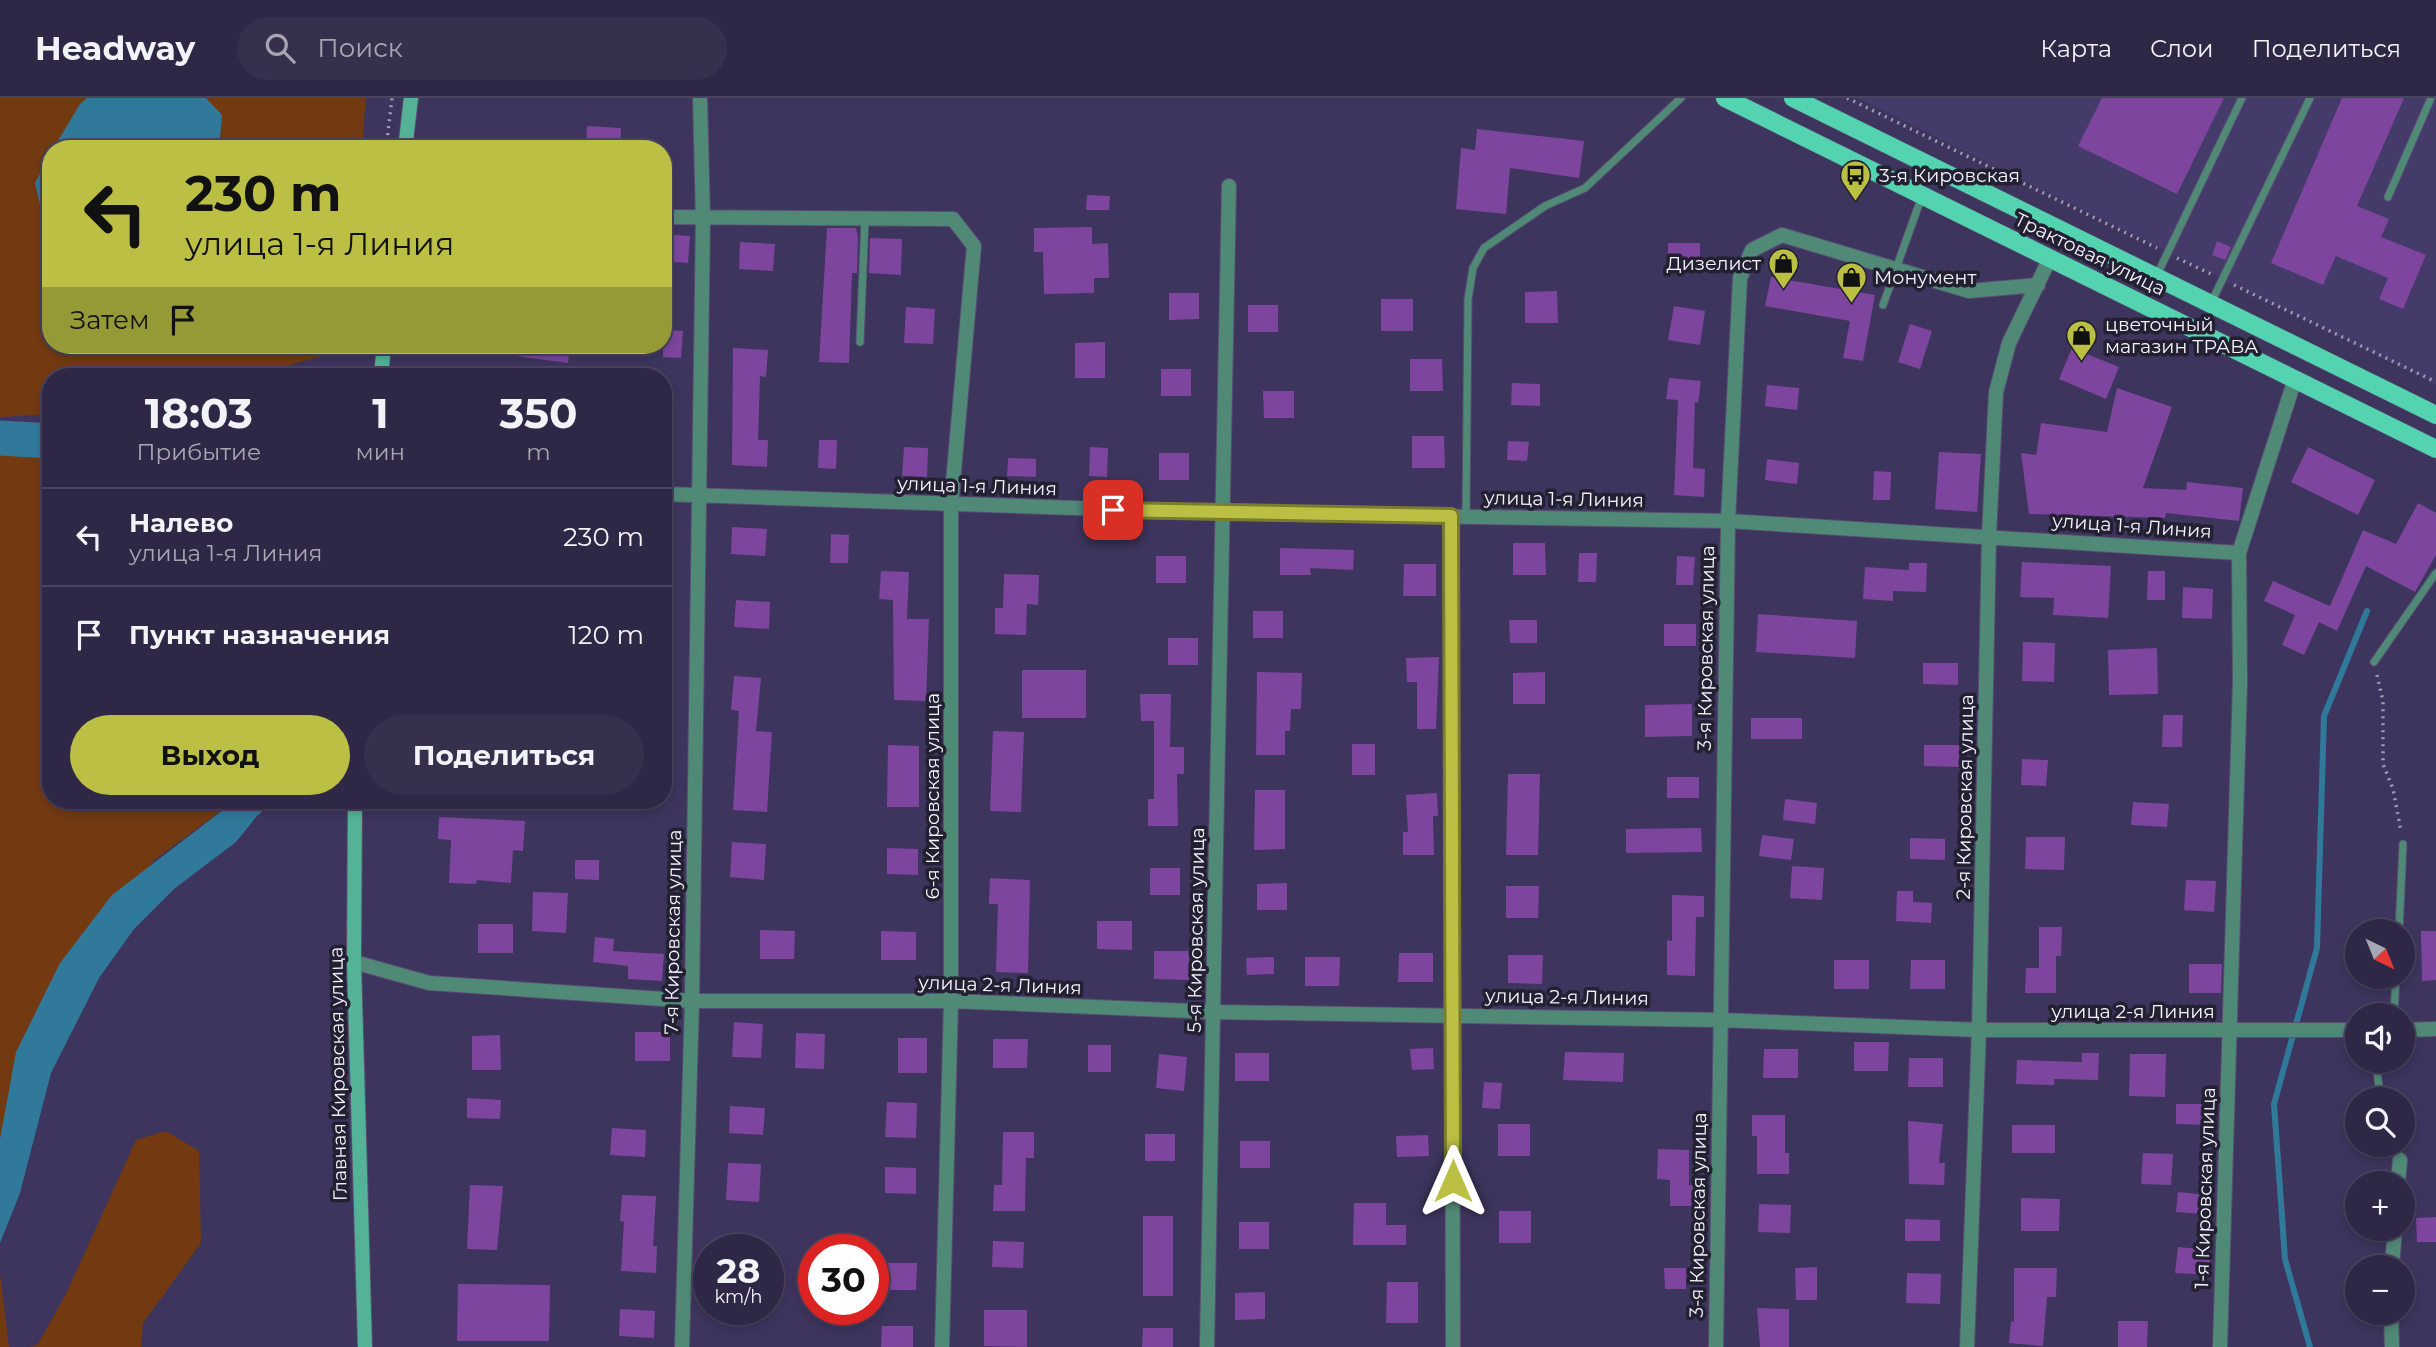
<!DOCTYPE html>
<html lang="ru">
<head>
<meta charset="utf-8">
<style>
	:root { --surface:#2e2846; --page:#36304d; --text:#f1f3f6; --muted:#a7a6b3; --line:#49445f; --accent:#bbc044 }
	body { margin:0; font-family:Montserrat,sans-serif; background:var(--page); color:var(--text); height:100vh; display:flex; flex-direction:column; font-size:26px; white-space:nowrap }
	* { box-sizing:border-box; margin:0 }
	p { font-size:23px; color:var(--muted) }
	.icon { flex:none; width:38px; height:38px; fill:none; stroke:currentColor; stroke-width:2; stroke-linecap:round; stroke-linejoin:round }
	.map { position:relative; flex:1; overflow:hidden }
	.panel { position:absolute; left:42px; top:270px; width:630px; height:441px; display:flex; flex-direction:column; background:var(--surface); border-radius:28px; box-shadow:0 4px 10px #0003,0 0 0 2px var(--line) }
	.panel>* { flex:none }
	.banner { position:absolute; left:42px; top:42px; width:630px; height:214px; border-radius:28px; box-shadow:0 4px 10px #0003,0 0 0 2px var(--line); background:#bbc044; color:#111; overflow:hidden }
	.needle { width:46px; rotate:137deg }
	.controls { position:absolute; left:2345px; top:821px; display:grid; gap:14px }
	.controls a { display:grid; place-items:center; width:70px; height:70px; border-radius:50%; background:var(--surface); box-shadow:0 4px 10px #0003,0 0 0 2px var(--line); font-size:35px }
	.speed { position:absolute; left:693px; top:1136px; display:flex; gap:14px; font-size:35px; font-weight:700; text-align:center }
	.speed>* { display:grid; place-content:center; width:91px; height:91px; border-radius:50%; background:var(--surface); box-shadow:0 4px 10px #0003,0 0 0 2px var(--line); line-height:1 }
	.speed small { font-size:18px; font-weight:400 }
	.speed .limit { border:10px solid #d22; background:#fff; color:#111 }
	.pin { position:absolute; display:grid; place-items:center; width:60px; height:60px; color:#fff; margin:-30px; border-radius:14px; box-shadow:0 4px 10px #0006 }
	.me { position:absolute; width:77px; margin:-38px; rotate:0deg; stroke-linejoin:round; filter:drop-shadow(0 0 5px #0008) }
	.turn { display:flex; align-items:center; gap:24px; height:147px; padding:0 28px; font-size:32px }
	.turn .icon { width:91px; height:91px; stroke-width:2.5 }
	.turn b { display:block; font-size:49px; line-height:60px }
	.then { display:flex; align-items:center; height:66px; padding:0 28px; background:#0003; gap:14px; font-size:26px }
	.eta { display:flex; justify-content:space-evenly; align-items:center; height:119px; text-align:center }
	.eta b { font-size:42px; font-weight:700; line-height:49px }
	.button { display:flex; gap:14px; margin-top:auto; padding:14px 28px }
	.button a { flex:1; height:80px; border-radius:42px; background:var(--accent); color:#111; font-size:28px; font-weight:700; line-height:80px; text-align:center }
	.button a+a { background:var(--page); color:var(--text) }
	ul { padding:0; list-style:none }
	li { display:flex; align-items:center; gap:21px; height:98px; padding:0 28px; border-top:2px solid var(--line) }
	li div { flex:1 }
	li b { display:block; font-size:26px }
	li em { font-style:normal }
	header { display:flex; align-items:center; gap:42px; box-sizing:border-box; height:98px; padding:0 35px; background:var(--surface); border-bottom:2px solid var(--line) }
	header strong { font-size:33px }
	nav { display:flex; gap:38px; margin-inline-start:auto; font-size:24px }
	.search { width:490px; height:63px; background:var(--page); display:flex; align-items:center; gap:18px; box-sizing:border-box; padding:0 24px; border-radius:38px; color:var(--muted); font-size:26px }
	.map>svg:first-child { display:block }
</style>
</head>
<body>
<header>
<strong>Headway</strong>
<div class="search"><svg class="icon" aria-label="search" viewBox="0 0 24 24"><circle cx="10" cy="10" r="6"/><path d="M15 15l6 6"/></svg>Поиск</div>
<nav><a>Карта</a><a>Слои</a><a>Поделиться</a></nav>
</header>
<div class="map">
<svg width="2436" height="1249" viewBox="0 0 2436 1249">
	<rect width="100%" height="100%" fill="#3d355d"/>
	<path fill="#443b6a" d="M1858,0H2436V287Z"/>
	<path fill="#733a12" d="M0,0H366L362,51H51V247H347L346,251L251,278H51V316L0,319Z
		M0,350L51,360V702H236L153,763L0,1041Z
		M166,1033L199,1053L201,1145L143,1225L141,1249H30L38,1246L66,1196L136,1042Z
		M0,1175L9,1249H0Z"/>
	<path fill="#31799b" d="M87,0H206L222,17L219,51H53L80,6Z
		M51,55V152L35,85Z
		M30,330H51V360L19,352Z
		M236,702H276L257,718L236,744L174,791L134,831L99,880L51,975L20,1095L0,1145V1041L16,954L60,865L112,797Z"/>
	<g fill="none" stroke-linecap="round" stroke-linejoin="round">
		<path stroke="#31799b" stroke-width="6" d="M2310,1249L2285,1161L2274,1006L2317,850L2324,618L2367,513"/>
		<path stroke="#31799b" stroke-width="35" d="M0,340L51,343"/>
	</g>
	<path fill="#7d459e" d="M2102,0H2224L2177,96L2078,48Z
		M2342,0H2404L2357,108L2389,121L2381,139L2426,157L2403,211L2379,201L2388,180L2336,158L2323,187L2271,165Z
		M587,28L621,30L620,51H586Z
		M1477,31L1584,43L1579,80L1510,70L1506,116L1456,111L1461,50L1475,52Z
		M1087,97L1110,98L1109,112H1086Z
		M1092,129V146L1108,145L1109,180H1094V195L1044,196L1043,154H1034V130Z
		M827,130H856L858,139L857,175H852L849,265L819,264Z
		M663,136L690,138L688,165L663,163Z
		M870,140L902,141L901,177L869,175Z
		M2217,143L2231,149L2225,162L2212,157Z
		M740,144L775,146L773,173L739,171Z
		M1668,145H1700V166L1668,167Z
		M1771,179L1875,197L1863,263L1843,260L1850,223L1765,208Z
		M1557,193L1558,225H1525V194Z
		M1169,195H1199V221L1169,222Z
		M1381,201H1413V233H1381Z
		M1248,207H1278V234H1248Z
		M1674,208L1705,213L1700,247L1668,242Z
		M906,209L935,211L933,246L904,245Z
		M1910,226L1932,233L1920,271L1898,264Z
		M663,232L683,233L681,260L663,259Z
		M1105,244V280H1075V245Z
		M501,247H570L568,265L501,256Z
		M733,250L768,252L766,279L760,278L758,342H768L767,369L732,367Z
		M2072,250L2119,269L2106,301L2059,281Z
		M1410,261H1442L1443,293H1410Z
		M1161,271H1191V298H1161Z
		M1669,280L1701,283L1698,305L1695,304L1693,370L1705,371L1704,399L1674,397L1678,302L1666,301Z
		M1512,285L1540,286V308L1511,307Z
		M1767,287L1799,290L1797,312L1765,308Z
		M2117,290L2172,309L2143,390L2186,392L2187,384L2243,390L2239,423L2166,415L2165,420L2029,416L2021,355L2036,357L2041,325L2107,334Z
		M1263,293H1294V320H1264Z
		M1412,338H1444L1445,370H1412Z
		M819,342H837L836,371L818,370Z
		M1508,343L1529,344L1527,363L1507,362Z
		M904,349L928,350L927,379L902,378Z
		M1090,349L1108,350L1107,379L1089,378Z
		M2308,349L2375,382L2358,417L2291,384Z
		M1939,354L1981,356L1977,414L1935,411Z
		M1159,355H1189V382H1159Z
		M1008,360L1036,361V379L1007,378Z
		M1767,361L1799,365L1797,386L1765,382Z
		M1874,373L1891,374L1890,402H1873Z
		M2418,405L2436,415V457L2415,494L2366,468L2337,533L2319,524L2304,557L2282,547L2295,517L2264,503L2273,483L2330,508L2363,432L2396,446Z
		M732,429L767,431L765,458L731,456Z
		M831,436L849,437L848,465H830Z
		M1513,445H1545L1546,477H1513Z
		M1280,450L1354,452L1353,472L1310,470L1311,477H1280Z
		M1579,455H1597L1596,484H1578Z
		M1156,458H1186V485H1156Z
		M1677,458L1695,459L1693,487H1676Z
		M2022,464L2111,468L2108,520L2053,517L2054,500L2020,499Z
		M1909,465H1927L1926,494L1893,493V503L1863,501L1865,469L1909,472Z
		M1404,466H1436V498H1403Z
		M881,473L909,474L907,521H929L926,603L894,602L893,502L879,501Z
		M2148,473H2165V502H2147Z
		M1004,476L1039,477L1038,507L1027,506L1026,537L995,536V510H1003Z
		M2183,489L2213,491L2212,521L2182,520Z
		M736,502L770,504L769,531L734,529Z
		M1253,513H1283V540H1253Z
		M1758,516L1857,523L1855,560L1756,554Z
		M1509,522H1537V545H1510Z
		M1664,526H1696V548H1664Z
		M1168,540H1198V567H1168Z
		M2023,544L2055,545L2054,584L2022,583Z
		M2157,550L2158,596L2109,597L2108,552Z
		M1439,559L1436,631H1417V584H1407L1406,560Z
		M1923,565H1958V587L1923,586Z
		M1022,572H1086V620H1022Z
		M1257,574L1302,575L1301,611H1291L1290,633H1285V657H1256Z
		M1545,574V606H1513V575Z
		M734,578L761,580L756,633L772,634L767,714L733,712L739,613L731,612Z
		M1140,596H1171L1170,649H1184V676H1177L1178,728H1148V701H1154V623H1141Z
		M1692,606V638L1645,639V607Z
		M2163,617H2183L2182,649H2162Z
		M1751,620H1802V641H1751Z
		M993,633L1024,634L1021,714L990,713Z
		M1352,646H1375V677H1352Z
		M888,647L919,648V709H887Z
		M1924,647H1959V669L1924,668Z
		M2022,661L2048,662L2046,688L2021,687Z
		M1508,676H1540L1538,757H1506Z
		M1667,679H1699V700H1667Z
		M1255,692H1285V751L1254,752Z
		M1437,695L1438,718H1433L1434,757H1403V734H1408L1406,697Z
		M1785,701L1817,705L1815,726L1783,722Z
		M2133,704L2169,706L2167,729L2131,727Z
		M439,719L525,723L523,753L513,752L511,785L477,782L476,786L449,785L451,742L438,741Z
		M1701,730L1702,754L1626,755V731Z
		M1762,737L1794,741L1791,762L1759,758Z
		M2026,739H2065L2064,772L2025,771Z
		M1910,740L1945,741V762L1910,761Z
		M732,744L766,746L764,782L730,779Z
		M887,750L918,751V777L887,776Z
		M575,762H599V782L575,781Z
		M1792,768L1824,770L1822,802L1790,800Z
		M1150,770H1180V797H1150Z
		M990,780L1030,782L1028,875L996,874L998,806H989Z
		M2186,782L2216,783L2214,814L2184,812Z
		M1287,785V812H1257V786Z
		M1506,788H1539L1538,820H1506Z
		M1897,793H1913V804L1932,805L1931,825L1896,823Z
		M533,794L568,795L566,835L532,833Z
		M1672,797L1704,798V819H1696L1695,878L1667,877V842L1672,843Z
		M1097,823H1132V852L1097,851Z
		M478,826H513V855H478Z
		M2039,829H2062L2061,858H2056V895H2025L2026,870H2039Z
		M760,832L795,833L794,861H760Z
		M881,833L916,834V862H881Z
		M2421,833H2436V882L2422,883Z
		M595,839L614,841L613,853L664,856L662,883L628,881V868L593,864Z
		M1154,853H1189V882L1154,881Z
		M1399,855H1433V884H1398Z
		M1508,857H1543L1542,886L1508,885Z
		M1274,859V876L1247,877L1246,860Z
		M1305,859H1340L1339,888H1305Z
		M1834,862H1869V891H1834Z
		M1911,862H1945V891H1910Z
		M2189,866H2222L2221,895H2189Z
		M734,924L763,926L761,960L732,959Z
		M635,934H670V963H635Z
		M796,935L825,936L824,971L795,970Z
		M500,937L501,972H472V938Z
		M898,940H927V975H898Z
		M993,941H1028L1027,970H993Z
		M1854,944H1889L1888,973H1854Z
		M1088,947H1111V974H1088Z
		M1433,950L1434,971L1412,972L1410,951Z
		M1764,951H1798V980H1763Z
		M1565,954L1624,955L1623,984L1563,982Z
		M1235,955H1269V983H1235Z
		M2082,955H2099L2098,982L2054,981V987L2016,986L2017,962L2082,964Z
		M1159,956L1187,959L1184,993L1156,990Z
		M2130,956H2166L2165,999L2129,998Z
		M1909,960H1943V989H1908Z
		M1484,984L1502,985L1500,1011L1482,1010Z
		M467,1000L501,1002L500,1021L467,1020Z
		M887,1004L917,1005L916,1040L885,1039Z
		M2176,1006H2207V1027L2176,1026Z
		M730,1008L765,1010L763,1037L729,1035Z
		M1752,1017H1785V1055H1789V1076H1757V1038H1752Z
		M1908,1023L1943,1026L1939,1065H1945L1944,1087L1909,1086Z
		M1498,1026H1530V1058H1498Z
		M2012,1027H2055V1055H2012Z
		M612,1030L646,1032L645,1059L610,1057Z
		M1003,1034H1034V1060H1026L1025,1113H993L994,1087H1002Z
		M1145,1036H1175V1063H1145Z
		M1428,1037L1429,1058L1397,1059L1396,1038Z
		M1240,1043H1270V1070H1240Z
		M1658,1051L1689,1052V1087H1703V1108H1670V1082L1657,1081Z
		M2143,1055L2173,1056L2171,1087L2141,1086Z
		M728,1065L761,1066L759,1104L726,1102Z
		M885,1069L916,1070V1096L885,1095Z
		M470,1087L503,1088L497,1152L467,1151Z
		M2178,1094L2206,1097L2204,1116L2176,1114Z
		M622,1097L656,1098L653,1148H657L656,1175L621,1173L624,1124L620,1123Z
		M2021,1100L2060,1101L2059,1133H2021Z
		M1354,1105H1386V1127H1406V1147H1353Z
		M1759,1106L1791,1107L1790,1135L1758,1134Z
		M1499,1113H1531V1145H1499Z
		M1143,1118H1173V1198H1143Z
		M2436,1119V1144H2417L2416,1120Z
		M1905,1121L1940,1122V1143H1905Z
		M1239,1124H1269V1151H1239Z
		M993,1143L1024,1144L1023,1170L992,1169Z
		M2178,1149L2211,1152L2209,1177L2175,1175Z
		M873,1165H917L916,1192H873Z
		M1817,1169V1202H1796L1795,1170Z
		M1664,1170H1686V1191H1665Z
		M2014,1170H2057L2056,1199H2047L2043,1248L2009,1245L2011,1223L2014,1224Z
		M1907,1175L1941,1176L1940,1206L1906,1205Z
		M1387,1184H1418V1225H1386Z
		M458,1186L550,1187L549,1243H457Z
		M1265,1194V1221L1235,1222V1195Z
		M1757,1210L1789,1211V1249H1760Z
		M620,1211L655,1213L654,1240L619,1238Z
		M984,1212H1027V1249L984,1248Z
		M2118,1223H2148L2147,1249H2118Z
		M882,1228H913V1249H881Z
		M1143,1230H1173V1249H1142Z"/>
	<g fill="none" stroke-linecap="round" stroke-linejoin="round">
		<defs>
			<path id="service" d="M2388,99L2431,0
				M2156,179L2242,0
				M2211,205L2310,0
				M1883,207L1922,98
				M860,244L865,121
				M1466,418L1468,201L1473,170L1484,150L1545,108L1585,90L1681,0
				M2374,564L2436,475
				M2399,833L2403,746
				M2394,917L2396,878
				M2375,962L2381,1001
				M2395,1046L2400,1062"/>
			<path id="minor" d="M663,119L953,121L974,148L951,407V903L942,1249
				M663,396L1220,415L1728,423L2239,455L2295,281
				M1451,418L1453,1249
				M354,864L429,885L692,903H951L1215,914L1720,922L1979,932H2357
				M2403,932L2436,931
				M2398,1085L2400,1062
				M2392,1169L2395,1130
				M2391,1214L2392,1249
				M682,1249L692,903L703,121L700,0
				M1207,1249C1216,862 1218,475 1229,88
				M1716,1249L1728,423L1740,180L1752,152L1782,137L1969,193L2038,187
				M1967,1249L1979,932L1989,438L1996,294L2009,245L2050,160
				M2220,1249L2240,585L2239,455"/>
			<path id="secondary" d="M405,51L411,0
				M381,278L384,247
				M355,702L354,864L365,1249"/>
			<path id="primary" d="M1725,0L2436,351
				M1793,0L2436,317"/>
		</defs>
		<use href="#service" stroke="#575073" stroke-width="9"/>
		<use href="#minor" stroke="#575073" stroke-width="16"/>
		<use href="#secondary" stroke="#575073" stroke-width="16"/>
		<use href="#primary" stroke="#575073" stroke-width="19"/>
		<path stroke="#9f9bb3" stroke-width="3.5" stroke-dasharray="2 5" stroke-linecap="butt" d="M1847,0L2157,150
			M386,51L392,0
			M2177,160L2211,176
			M2234,187L2436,284
			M2377,577L2383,603V666L2393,691L2401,733"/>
		<use href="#service" stroke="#518977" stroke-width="7"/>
		<use href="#minor" stroke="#518977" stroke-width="14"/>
		<use href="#secondary" stroke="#54b397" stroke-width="14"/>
		<use href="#primary" stroke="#53d3b0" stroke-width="18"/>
	</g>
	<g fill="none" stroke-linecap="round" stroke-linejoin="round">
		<defs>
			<path id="route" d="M1113,412L1451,418L1453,1083"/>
		</defs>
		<use href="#route" stroke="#7a7d2c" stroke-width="18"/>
		<use href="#route" stroke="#bbc044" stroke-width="12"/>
	</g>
	<defs>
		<symbol id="bus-pin" viewBox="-11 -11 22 30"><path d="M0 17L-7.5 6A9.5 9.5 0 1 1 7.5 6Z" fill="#bbc044" stroke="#232032"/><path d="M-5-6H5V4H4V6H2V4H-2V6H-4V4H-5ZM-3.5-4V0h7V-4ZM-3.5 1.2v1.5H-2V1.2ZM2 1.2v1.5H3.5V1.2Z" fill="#111"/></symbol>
		<symbol id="shop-pin" viewBox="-11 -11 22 30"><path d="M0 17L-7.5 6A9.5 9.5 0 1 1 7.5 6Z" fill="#bbc044" stroke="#232032"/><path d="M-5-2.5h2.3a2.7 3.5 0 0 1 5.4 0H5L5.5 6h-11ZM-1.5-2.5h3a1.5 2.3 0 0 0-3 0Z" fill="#111"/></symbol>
	</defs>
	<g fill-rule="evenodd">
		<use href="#bus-pin" x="1838" y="60" width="35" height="47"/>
		<use href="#shop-pin" x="1766" y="148" width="35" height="47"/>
		<use href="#shop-pin" x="1834" y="162" width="35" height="47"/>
		<use href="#shop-pin" x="2064" y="220" width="35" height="47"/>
	</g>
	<g text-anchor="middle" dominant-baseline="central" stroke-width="7" stroke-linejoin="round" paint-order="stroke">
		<g font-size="19" fill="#f4f3fd" stroke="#232032" text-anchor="start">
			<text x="1879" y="77">3-я Кировская</text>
			<text x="1761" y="165" text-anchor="end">Дизелист</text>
			<text x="1874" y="179">Монумент</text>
			<text x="2105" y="226">цветочный<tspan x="2105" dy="22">магазин ТРАВА</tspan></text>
		</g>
		<g font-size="19" fill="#f4f3fd" stroke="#232032">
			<text transform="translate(2090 156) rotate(26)">Трактовая улица</text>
			<text transform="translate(977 388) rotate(2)">улица 1-я Линия</text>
			<text transform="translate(1564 401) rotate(1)">улица 1-я Линия</text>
			<text transform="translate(2132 428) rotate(4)">улица 1-я Линия</text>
			<text transform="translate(1706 550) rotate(-89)">3-я Кировская улица</text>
			<text transform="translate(932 698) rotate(-90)">6-я Кировская улица</text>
			<text transform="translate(1965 699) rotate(-89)">2-я Кировская улица</text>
			<text transform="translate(1196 832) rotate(-89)">5-я Кировская улица</text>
			<text transform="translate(673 834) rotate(-89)">7-я Кировская улица</text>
			<text transform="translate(1000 887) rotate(2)">улица 2-я Линия</text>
			<text transform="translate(1567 899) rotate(1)">улица 2-я Линия</text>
			<text x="2133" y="913">улица 2-я Линия</text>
			<text transform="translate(338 976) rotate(-91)">Главная Кировская улица</text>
			<text transform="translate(2205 1090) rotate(-88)">1-я Кировская улица</text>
			<text transform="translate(1698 1117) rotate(-89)">3-я Кировская улица</text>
		</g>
	</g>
</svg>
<div class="controls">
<a><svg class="needle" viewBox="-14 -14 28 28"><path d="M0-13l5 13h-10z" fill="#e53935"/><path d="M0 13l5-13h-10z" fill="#a7a6b3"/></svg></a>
<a><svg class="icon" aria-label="sound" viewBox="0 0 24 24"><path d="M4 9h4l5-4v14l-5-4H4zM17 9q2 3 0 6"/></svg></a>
<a><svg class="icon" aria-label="search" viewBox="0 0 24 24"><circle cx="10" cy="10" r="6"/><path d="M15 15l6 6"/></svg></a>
<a>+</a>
<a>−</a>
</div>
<div class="speed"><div>28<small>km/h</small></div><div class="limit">30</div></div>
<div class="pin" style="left:1113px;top:412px;background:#d93025"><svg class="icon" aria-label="arrive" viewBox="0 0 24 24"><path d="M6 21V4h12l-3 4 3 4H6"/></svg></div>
<svg class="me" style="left:1453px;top:1083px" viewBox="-20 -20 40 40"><path d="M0-17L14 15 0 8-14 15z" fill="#bbc044" stroke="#fff" stroke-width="4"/></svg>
<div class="banner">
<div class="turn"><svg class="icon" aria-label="left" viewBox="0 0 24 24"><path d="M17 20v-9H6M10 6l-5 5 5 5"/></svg><div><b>230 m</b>улица 1-я Линия</div></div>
<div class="then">Затем<svg class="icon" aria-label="arrive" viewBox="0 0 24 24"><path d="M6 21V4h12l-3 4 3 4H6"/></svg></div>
</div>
<section class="panel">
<div class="eta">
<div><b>18:03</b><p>Прибытие</p></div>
<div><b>1</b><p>мин</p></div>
<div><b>350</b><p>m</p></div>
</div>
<ul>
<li><svg class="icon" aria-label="left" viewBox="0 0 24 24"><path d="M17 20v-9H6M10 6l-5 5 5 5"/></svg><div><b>Налево</b><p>улица 1-я Линия</p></div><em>230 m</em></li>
<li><svg class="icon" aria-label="arrive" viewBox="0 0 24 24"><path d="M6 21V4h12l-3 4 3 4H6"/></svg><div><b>Пункт назначения</b></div><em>120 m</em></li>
</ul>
<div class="button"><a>Выход</a><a>Поделиться</a></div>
</section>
</div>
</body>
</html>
